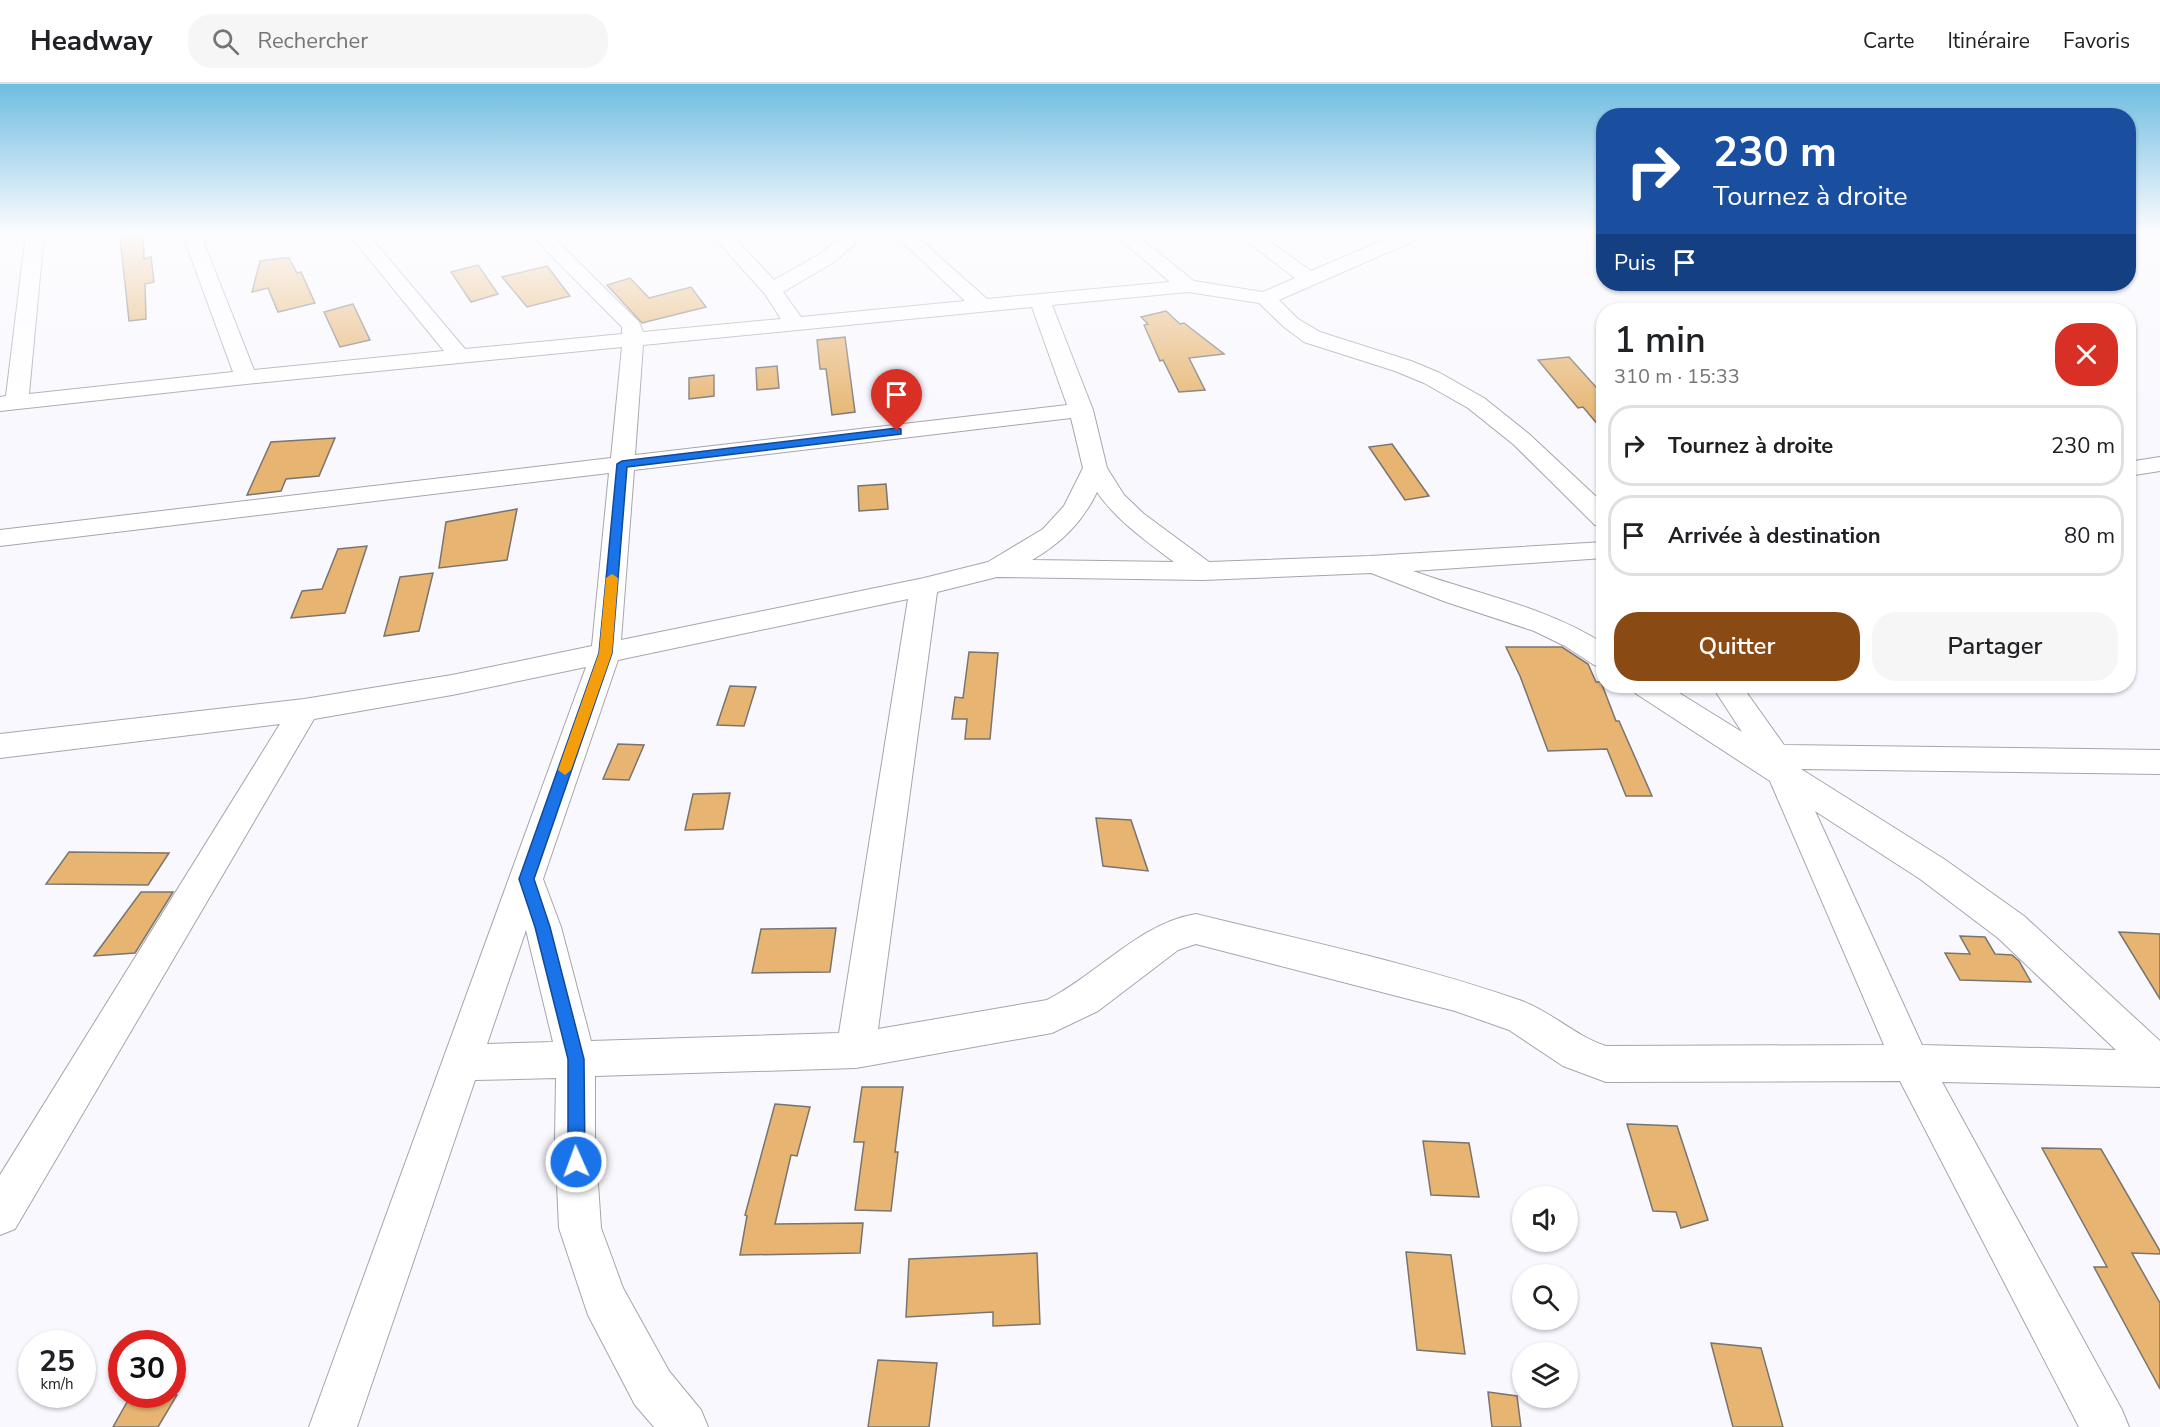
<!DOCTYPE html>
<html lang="fr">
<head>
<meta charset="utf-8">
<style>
	:root { --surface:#fff; --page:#f6f6f6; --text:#202124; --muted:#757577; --line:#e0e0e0; --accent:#8a4a13 }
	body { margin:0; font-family:"Nunito Sans",sans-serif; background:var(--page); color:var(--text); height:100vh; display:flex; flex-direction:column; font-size:22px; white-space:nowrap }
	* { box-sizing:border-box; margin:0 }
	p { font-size:20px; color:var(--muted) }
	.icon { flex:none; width:33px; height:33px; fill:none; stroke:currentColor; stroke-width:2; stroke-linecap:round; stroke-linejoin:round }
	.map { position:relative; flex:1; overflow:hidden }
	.drawer { position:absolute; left:1596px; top:219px; width:540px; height:390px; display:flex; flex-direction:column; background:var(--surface); border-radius:24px; box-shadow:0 2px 4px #0004 }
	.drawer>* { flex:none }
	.guide { position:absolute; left:1596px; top:24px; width:540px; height:183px; border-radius:24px; box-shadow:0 2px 4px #0004; background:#1a4fa0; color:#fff; overflow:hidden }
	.controls { position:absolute; left:1512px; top:1102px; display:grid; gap:12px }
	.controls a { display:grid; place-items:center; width:66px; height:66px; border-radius:50%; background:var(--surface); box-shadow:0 2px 4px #0004; font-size:30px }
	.speed { position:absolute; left:18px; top:1246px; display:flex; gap:12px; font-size:30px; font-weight:700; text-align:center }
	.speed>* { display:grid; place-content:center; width:78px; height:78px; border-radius:50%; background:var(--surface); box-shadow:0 2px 4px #0004; line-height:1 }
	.speed small { font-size:15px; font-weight:400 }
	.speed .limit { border:9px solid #d22; background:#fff; color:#111 }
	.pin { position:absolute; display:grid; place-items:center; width:51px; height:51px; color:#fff; margin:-62px -26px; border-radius:50% 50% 50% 0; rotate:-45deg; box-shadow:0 0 6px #0007 }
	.pin .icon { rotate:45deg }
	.me { position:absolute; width:66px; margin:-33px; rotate:358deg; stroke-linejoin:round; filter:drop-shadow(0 0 4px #0008) }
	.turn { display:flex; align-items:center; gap:21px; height:126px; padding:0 18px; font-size:27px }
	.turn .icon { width:78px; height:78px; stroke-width:2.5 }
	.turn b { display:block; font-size:42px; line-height:51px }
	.then { display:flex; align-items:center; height:57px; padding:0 18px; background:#0003; gap:12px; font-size:22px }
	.round { display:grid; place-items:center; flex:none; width:63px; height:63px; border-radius:24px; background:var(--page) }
	.headline { display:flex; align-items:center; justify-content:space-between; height:102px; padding:0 18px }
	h1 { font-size:36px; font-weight:600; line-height:45px }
	.cta { display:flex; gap:12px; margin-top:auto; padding:12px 18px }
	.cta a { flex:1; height:69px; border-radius:24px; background:var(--accent); color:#fff; font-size:24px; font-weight:600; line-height:69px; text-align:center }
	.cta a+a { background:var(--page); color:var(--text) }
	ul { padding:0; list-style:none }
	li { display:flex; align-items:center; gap:18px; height:81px; margin:0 12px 9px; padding:0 6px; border:3px solid var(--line); border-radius:24px }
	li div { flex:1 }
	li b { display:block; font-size:22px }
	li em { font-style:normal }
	header { display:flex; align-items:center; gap:36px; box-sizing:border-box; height:84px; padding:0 30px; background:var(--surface); border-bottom:2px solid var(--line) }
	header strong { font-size:28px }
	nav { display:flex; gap:33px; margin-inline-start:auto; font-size:21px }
	.search { width:420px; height:54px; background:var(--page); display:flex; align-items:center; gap:15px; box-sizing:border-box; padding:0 21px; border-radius:24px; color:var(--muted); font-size:22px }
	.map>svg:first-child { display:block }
</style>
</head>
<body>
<header>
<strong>Headway</strong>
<div class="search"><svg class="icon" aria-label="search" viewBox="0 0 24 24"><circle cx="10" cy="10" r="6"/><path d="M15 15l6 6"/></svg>Rechercher</div>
<nav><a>Carte</a><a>Itinéraire</a><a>Favoris</a></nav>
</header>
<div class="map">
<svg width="2160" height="1343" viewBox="0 0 2160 1343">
	<rect width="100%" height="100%" fill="#f9f8fe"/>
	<path fill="#e7b571" stroke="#78746f" stroke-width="1.5" d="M140,149H143L144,175L151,173L154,198L145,200L146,235L129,237L120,153Z
		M282,174H289L297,189L301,188L315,219L278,228L268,204L252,208L260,177Z
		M478,181L498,210L471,218L451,188Z
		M547,182L570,212L527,223L502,193Z
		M630,194L649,214L691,203L706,223L642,239L607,201Z
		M353,220L370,256L340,263L324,228Z
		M1166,227L1180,240L1184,239L1224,270L1189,274L1205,306L1179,308L1163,276L1160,277L1144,241L1148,240L1141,233Z
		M845,253L855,328L832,331L826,285H820L817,256Z
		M1569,273L1604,312V348L1583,323L1578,324L1538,276Z
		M777,282L779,304L757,306L756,284Z
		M714,291V312L689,315V294Z
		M335,354L319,392L286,395L281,407L247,411L271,358Z
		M1392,360L1429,412L1405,416L1369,363Z
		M886,400L888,425L859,427L858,402Z
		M517,425L507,476L439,484L446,438Z
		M367,462L345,529L291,534L302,507L322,505L338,465Z
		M433,489L419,547L384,552L400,493Z
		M1506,563H1562L1588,580L1596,598H1601L1616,637H1619L1652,712H1626L1607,665L1548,667L1520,592Z
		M969,568L998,569L990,655H965L967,635H952L955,613L963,614Z
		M730,602L756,603L744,642L717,641Z
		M618,660L644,661L629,696L603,695Z
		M730,709L723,745L685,746L693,710Z
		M1096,734L1131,736L1148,787L1103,782Z
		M69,768L169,769L148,801L46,800Z
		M141,808H173L135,869L94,872Z
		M836,844L830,888L752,889L761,845Z
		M2119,848L2160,850V915Z
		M1960,852L1985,853L1995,870L2012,871L2019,877L2031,898L1960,896L1945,869L1970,870Z
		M862,1003H903L895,1068H898L891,1127L855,1126L864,1058H854Z
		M775,1020L810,1023L797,1072L791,1071L775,1140L863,1139L860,1169L740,1171L747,1132L745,1131Z
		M1627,1040L1677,1042L1708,1136L1681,1144L1676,1128L1653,1127Z
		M1423,1057L1469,1059L1479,1113L1431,1111Z
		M2042,1064L2101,1065L2160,1167V1170L2132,1169L2160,1219V1305L2094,1183H2107Z
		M1406,1168L1451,1171L1465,1270L1417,1266Z
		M1037,1169L1040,1240L993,1242V1228L906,1233L909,1175Z
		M1711,1259L1761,1264L1783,1343H1733Z
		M878,1276L937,1279L929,1343H868Z
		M1488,1308L1517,1312L1521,1343H1492Z
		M131,1311H177L158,1343H113Z"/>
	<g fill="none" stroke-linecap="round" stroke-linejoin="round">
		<defs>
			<path id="street" d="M26,149H44L29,310L233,288L182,149H200L254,286L444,267L348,149H367L465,265L622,250V243L529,149H549L639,238L643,248L781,235L765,210L710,149H730L774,196L820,170L846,149H867L834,178L783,208L801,233L965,217L893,149H913L987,215L1170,198L1113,149H1134L1194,197L1263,208L1295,194L1236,149H1258L1311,187L1400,149H1425L1423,153L1279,216L1298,235L1320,248L1411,277L1440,289L1484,314L1529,350L1604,420V443L1595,441L1513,360L1468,324L1424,299L1395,287L1304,258L1284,243L1259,219L1188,208L1052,221L1093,326L1107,384L1124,411L1144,430L1209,478L1370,472L1604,458V474L1413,487C1477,510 1547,523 1604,560V584L1594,581L1565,562L1534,547L1446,518L1371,489L1203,496L997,493L937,508L878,945L1047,916C1098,890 1140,839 1196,830C1305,857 1416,880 1522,917C1552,928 1575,952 1606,962L1884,961L1770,697L1635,609L1631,602H1668L1742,648L1712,602H1742L1784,661L2160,666V690L1801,685L1944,775L2024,832L2160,957V1003L1942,998L2122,1326L2129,1343H2079L1900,997L1606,998L1563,982L1509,946L1455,927L1196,860L1178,866L1098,927L1052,949L856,984L595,992V1056L601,1144L623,1204L669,1287L701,1326L708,1343H654L635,1321L588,1231L559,1144L555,1056L556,994L475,996L357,1343H309L586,583L452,611L314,635L15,1145L0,1151V1091L280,640L0,674V650L304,615L452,591L592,562L609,389L0,462V446L611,374L622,263L246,300L0,327V313L6,312ZM1032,223L1067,321L635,371L643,261ZM1071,334L1083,384L1064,422L1043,445L988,478L924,494L621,556L634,386ZM1097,408C1116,436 1146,457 1174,478L1032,476C1061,459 1082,439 1097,408ZM908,515L839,949L591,957L561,843L543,795L618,576ZM1815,727L1920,795L1998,854L2116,966L1922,961ZM526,846L553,958L487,960Z
				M2160,373V387L2128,392V378Z"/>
		</defs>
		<use href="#street" stroke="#a7a5ac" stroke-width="2"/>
		<use href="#street" fill="#fff" fill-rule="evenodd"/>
	</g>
	<linearGradient id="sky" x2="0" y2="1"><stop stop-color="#6fbde1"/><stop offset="0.44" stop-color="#fcfcff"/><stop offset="1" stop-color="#fcfcff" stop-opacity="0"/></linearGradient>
	<rect width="2160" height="337" fill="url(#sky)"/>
	<path fill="#1a73e8" stroke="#114b97" stroke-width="1.5" d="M897,344L901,345V350L627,383L612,569L534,795L550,843L584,975L585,1078L583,1084L576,1086L570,1084L568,1078V975L535,843L519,795L599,569L617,380L622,377Z"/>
	<path fill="#f59e0b" d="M612,490L618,494L612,569L571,686L565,691L558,686L599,569L606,494Z"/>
</svg>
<div class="controls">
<a><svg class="icon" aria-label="sound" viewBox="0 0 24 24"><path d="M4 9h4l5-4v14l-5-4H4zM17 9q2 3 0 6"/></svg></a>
<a><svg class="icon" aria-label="search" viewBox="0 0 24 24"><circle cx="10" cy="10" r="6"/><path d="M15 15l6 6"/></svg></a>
<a><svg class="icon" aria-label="layers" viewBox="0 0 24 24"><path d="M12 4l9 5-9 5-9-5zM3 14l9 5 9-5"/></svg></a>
</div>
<div class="speed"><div>25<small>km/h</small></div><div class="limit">30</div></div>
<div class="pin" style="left:897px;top:347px;background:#d93025"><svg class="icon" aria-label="arrive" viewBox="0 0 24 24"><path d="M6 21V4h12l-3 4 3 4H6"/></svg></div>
<svg class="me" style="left:576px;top:1078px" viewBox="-20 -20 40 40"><circle r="17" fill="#1a73e8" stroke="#fff" stroke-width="3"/><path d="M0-11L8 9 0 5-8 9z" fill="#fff"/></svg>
<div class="guide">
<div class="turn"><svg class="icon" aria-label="right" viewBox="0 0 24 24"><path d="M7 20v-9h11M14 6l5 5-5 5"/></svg><div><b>230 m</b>Tournez à droite</div></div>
<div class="then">Puis<svg class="icon" aria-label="arrive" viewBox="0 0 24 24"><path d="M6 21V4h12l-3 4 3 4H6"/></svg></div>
</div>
<section class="drawer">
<div class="headline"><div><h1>1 min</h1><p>310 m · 15:33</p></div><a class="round" style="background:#d93025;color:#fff"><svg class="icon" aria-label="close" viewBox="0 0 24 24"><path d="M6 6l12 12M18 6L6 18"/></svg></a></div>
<ul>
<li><svg class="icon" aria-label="right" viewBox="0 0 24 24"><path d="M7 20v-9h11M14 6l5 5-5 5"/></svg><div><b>Tournez à droite</b></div><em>230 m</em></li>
<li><svg class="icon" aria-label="arrive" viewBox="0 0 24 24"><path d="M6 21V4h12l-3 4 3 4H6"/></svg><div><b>Arrivée à destination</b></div><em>80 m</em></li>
</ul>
<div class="cta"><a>Quitter</a><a>Partager</a></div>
</section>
</div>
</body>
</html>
